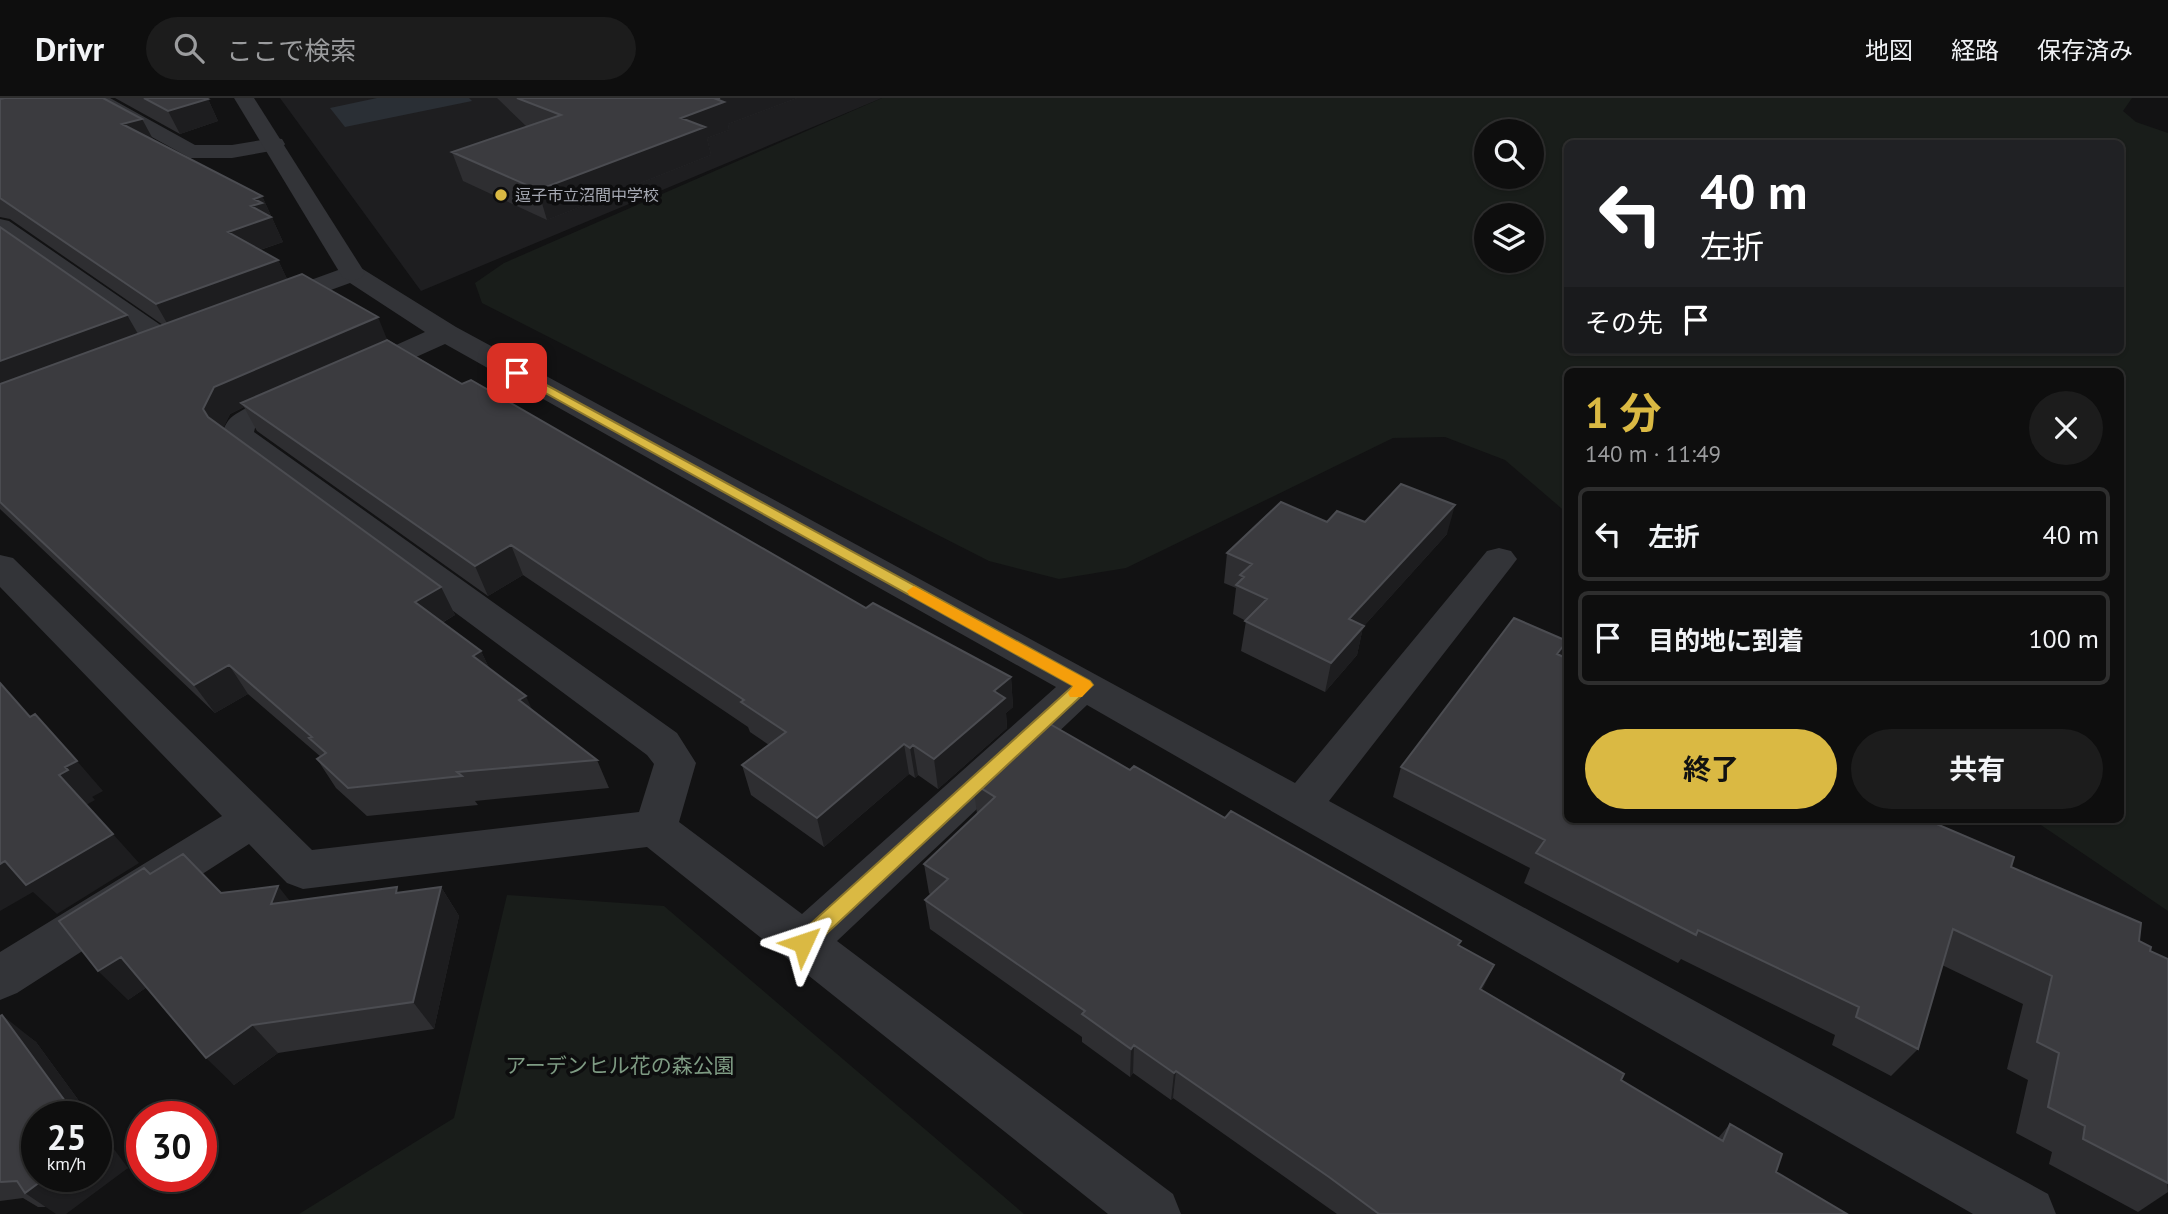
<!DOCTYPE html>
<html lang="ja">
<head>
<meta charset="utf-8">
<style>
	:root { --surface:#0e0e0e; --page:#1c1c1c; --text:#f1f3f6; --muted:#9b9c9e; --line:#2e2e2e; --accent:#dab943 }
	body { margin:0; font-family:"PT Sans","Noto Sans JP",sans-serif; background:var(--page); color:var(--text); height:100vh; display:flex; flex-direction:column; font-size:26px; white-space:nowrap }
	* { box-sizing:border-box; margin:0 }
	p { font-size:23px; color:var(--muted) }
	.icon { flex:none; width:38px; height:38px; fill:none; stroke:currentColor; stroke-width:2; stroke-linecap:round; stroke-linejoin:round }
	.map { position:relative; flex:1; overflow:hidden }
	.side { position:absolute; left:1564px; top:270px; width:560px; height:455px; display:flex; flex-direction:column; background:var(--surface); border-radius:10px; box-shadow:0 2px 5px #0004,0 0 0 2px var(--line) }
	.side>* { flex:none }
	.top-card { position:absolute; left:1564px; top:42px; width:560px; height:214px; border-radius:10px; box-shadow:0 2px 5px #0004,0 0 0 2px var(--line); background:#202124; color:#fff; overflow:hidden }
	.buttons { position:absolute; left:1474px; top:21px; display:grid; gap:14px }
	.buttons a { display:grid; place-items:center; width:70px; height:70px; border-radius:50%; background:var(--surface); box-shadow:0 2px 5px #0004,0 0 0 2px var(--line); font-size:35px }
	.speed { position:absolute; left:21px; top:1003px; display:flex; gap:14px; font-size:35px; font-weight:700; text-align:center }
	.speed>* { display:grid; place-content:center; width:91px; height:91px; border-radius:50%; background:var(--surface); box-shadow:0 2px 5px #0004,0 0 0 2px var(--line); line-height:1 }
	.speed small { font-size:18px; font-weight:400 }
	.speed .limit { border:10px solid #d22; background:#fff; color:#111 }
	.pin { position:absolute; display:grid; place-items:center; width:60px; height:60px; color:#fff; margin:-30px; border-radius:14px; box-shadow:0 4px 10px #0006 }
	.me { position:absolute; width:77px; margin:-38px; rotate:48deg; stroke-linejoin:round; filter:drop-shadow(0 0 5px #0008) }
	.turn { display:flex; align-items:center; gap:24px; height:147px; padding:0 21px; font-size:32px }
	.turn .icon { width:91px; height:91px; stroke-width:2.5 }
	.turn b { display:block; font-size:49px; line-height:60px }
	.then { display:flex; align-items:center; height:66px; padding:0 21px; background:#0003; gap:14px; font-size:26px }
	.round { display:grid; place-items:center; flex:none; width:74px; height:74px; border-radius:37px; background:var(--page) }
	.summary { display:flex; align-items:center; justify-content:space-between; height:119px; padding:0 21px }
	h1 { font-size:42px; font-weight:700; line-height:52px; color:var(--accent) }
	.primary-button { display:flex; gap:14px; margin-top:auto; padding:14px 21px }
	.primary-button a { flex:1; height:80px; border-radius:42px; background:var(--accent); color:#111; font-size:28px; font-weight:700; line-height:80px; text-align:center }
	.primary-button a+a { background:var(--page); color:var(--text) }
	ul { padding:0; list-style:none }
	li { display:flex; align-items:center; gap:21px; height:94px; margin:0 14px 10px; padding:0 7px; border:4px solid var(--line); border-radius:10px }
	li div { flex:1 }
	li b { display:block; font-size:26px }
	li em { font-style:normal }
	header { display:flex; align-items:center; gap:42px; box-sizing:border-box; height:98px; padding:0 35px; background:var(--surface); border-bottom:2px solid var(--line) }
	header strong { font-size:33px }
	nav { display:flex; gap:38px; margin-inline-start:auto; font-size:24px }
	.search { width:490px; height:63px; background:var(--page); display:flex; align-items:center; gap:18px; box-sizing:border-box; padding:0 24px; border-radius:38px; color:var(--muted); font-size:26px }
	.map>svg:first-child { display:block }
</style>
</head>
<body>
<header>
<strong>Drivr</strong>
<div class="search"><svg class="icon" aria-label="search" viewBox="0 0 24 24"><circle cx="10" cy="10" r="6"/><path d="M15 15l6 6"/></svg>ここで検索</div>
<nav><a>地図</a><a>経路</a><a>保存済み</a></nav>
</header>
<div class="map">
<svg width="2168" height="1116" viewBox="0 0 2168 1116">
	<rect width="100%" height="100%" fill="#121213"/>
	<path fill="#1e1e20" d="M280,0H882L421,193Z"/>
	<path fill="#191d1a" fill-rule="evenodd" d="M882,0H2132L2123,13L2136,24L2168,35V813L2032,721H2121V273H1568V416L1505,362L1445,339L1393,340L1126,470L1059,481L989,463L482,205L475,185L504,165ZM1486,33H1531V79H1486ZM1568,46H2121V252H1568ZM1486,117H1531V163H1486Z
		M507,797L664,808L1024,1116H299L454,1020Z"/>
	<path fill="#2a2f35" d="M377,0H469L472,3L345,29L330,10Z"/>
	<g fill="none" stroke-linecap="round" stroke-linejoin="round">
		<path fill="#333438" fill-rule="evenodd" d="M85,0H110L195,47H232L274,40L282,41L285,46L282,51L232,60H190L88,4Z
			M0,121L9,123L178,239L182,245L178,251L168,253L158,251L0,139Z
			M352,167L361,170L456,229L1295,685L1487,453L1499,450L1511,453L1517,461L1511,469L1329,703L2048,1096L2056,1116H1973L1087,607L837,843L1173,1096L1181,1116H1108L647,749L303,791L287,785L249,746L17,895L0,902V854L222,718L0,489V457L13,460L312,752L639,714L654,666L647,657L226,344L221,337C224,330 227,322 233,318C249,307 290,289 309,294L313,300L309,306L255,330L254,334L677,635L696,665L679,724L802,816L1056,589L445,246L367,281L357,284L347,281L342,275L347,269L425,234L350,185L273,213L264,211L260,205L264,199Z"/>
		<path fill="#333438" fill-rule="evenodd" d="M234,0H254L365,175L361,180L352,183L343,180Z"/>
	</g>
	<path fill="#2e2e31" d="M0,0L142,21L153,42L262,98L283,144L260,152L278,162L287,181L462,286L866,510L1011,579L1013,609L1006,615L1007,630L938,691L918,677L915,680L909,676L824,749L751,697L742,667L769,647L750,634L748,629L523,477L488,498L257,333L244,309L230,316L223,330L441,489L455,517L442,525L481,553L489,570L532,612L597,662L609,690L475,703L478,707L367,718L336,690L317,661L321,659L248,596L215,615L0,411V129L127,217L138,236L163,227L10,121L0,119Z
		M115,0H206L208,1L218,23L180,36Z
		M497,0H797L728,26L729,32L707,40L711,57L547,122L463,83L452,54L527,29Z
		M1365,424L1447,436L1363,529L1357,557L1325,594L1241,553L1246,523L1233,516L1236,490L1224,485L1227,455Z
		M1567,543L1561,558L1568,721L2011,769L2139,843L2150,853L2168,1094L2138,1114L2049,1066L2052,1054L2016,1035L2028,982L2007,971L2023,906L1942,867L1918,951L1891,978L1832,947L1835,937L1681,861L1678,865L1524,785L1530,770L1393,699L1401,669Z
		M1130,672L1225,720L1459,847L1483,893L1621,982L1718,1040L1730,1026L1776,1074L1847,1116H1337L1173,1000L1171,1002L1133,975L1130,979L1082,944V939L930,831L925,802L931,797L929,795L924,766L977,716L973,685Z
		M150,776L221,795L289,803L401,794L441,789L459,818L434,931L278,955L234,987L147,889L128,902Z
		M0,918L36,944L90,1018H37L128,1070L45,1109H38L23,1100L0,1103Z"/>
	<path fill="#1d1d1f" d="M720,0H797L728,26L729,32L707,40L711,57L547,122L538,92Z
		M208,1L218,23L180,36L168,13Z
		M142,21L154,43L122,26Z
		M262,98L283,144L241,158L228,134L251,108L254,101Z
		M278,162L290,187L171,232L156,206Z
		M127,217L142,243L0,297V263Z
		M378,219L389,246L241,305L244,309L230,316L219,339L203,311L214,289Z
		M1455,407L1447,436L1363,529L1357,557L1325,594L1331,565L1349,521Z
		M511,447L523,477L488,498L475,468Z
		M441,489L455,517L429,532L415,504Z
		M1567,543L1555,572L1557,556Z
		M481,553L495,582L473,558Z
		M229,567L248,596L215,615L194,587Z
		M1011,579L1013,609L1006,615L1007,630L938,691L934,661L994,593Z
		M526,598L539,627L519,602Z
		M904,646L909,676L824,749L817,720Z
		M913,647L918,677L915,680L910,650Z
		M77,663L103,693L92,699L65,669Z
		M68,672L95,702L86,707L59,677Z
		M113,736L139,765L57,816L33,794L0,813V766L5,763Z
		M278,788L301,817L271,806Z
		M441,789L459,818L434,931L413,904Z
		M121,859L150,887L128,902L98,873Z
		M1494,867L1481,895L1480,891Z
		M2,917L36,944L90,1018H76Z
		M252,927L278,955L234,987L206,960Z
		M1134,947L1133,975L1130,979L1131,951Z
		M1176,973L1173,1000L1171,1002L1174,975Z
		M96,1027L128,1070L66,1116H56L25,1095L48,1078H96Z"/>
	<path fill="#3b3b3f" stroke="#4b4c51" stroke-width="2" d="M5,0H103L142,21L122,26L262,98L254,101L262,105L251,108L271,119L228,134L278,162L156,206L0,100V1Z
		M144,0H206L208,1L168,13Z
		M517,0H720L716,1L724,4L681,20L705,29L538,92L452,54L561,17Z
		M0,129L127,217L0,263Z
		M302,176L378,219L214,289L203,311L208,319L441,489L415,504L481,553L473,558L526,598L519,602L597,662L457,674L462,678L348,690L317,661L326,655L309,640L312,639L229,567L194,587L0,404V286Z
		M387,242L462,286L471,282L866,510L873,505L1011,579L994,593L1005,600L934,661L913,647L910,650L904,646L817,720L742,667L786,634L741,604L744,602L511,447L475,468L241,305Z
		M1401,386L1455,407L1349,521L1364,528L1331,565L1245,523L1267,501L1236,487L1244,479L1240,477L1252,466L1227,455L1281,404L1327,424L1337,413L1365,424Z
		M1514,520L1567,543L1557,556L1568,561V721H1925L2014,759L2011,769L2141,825L2139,843L2151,849L2150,853L2168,861V1085L2083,1041L2085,1028L2048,1009L2059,955L2037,944L2052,878L1953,831L1918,951L1856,919L1859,909L1698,832L1696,837L1536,755L1545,742L1401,669Z
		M0,585L30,619L35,616L77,663L65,669L68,672L59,677L113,736L26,787L5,763L0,766Z
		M1043,622L1130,672L1134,668L1225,720L1231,713L1461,843L1458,847L1494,867L1480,891L1624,976L1621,982L1723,1043L1730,1026L1782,1056L1776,1074L1847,1116H1379L1329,1079L1176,973L1174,975L1134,947L1131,951L1082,916L1085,913L925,802L948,781L924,766L995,699L973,685Z
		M183,756L221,795L278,788L271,806L397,789L396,795L441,789L413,904L252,927L206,960L121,859L98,873L59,823L144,770L150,776Z
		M2,917L76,1018H37V1078H48L25,1095L17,1083L1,1084L0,1083V918Z"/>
	<path fill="#dab943" stroke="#8e782c" stroke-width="2" d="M517,271L1090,583L1093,587L810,851L803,854L796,851L793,845L796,839L1073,588L513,277L511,275Z"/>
	<path fill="#f59e0b" d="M914,488L1090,583L1093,587L1082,599H1070L1068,595L1073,588L909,497L907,493Z"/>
	<circle fill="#dab943" stroke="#0d0d0e" stroke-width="2.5" cx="501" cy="97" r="7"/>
	<g text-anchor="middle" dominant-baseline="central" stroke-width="7" stroke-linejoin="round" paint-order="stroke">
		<g font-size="16" fill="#a5a8b2" stroke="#0d0d0e" text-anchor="start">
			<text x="515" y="97">逗子市立沼間中学校</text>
		</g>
		<g font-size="21" fill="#7e9b83" stroke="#0d0d0e">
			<text x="620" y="967">アーデンヒル花の森公園</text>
		</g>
	</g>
</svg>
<div class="buttons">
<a><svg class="icon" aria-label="search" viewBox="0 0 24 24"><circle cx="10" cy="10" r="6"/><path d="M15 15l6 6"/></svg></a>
<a><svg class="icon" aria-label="layers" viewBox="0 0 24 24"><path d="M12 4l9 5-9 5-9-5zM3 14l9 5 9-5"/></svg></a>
</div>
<div class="speed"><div>25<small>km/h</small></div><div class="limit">30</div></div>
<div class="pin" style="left:517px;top:275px;background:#d93025"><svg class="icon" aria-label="arrive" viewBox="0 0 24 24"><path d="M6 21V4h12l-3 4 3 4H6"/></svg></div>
<svg class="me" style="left:803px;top:845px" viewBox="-20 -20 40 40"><path d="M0-17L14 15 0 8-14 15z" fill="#dab943" stroke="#fff" stroke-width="4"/></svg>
<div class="top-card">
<div class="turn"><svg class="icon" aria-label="left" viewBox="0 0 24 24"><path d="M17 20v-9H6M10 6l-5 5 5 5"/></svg><div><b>40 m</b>左折</div></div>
<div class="then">その先<svg class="icon" aria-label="arrive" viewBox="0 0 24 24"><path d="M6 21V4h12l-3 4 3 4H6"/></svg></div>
</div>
<section class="side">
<div class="summary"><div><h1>1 分</h1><p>140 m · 11:49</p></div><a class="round"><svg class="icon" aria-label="close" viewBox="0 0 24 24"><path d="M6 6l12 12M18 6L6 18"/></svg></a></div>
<ul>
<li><svg class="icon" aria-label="left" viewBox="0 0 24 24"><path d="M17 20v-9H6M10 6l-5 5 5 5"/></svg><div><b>左折</b></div><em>40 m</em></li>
<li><svg class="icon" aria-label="arrive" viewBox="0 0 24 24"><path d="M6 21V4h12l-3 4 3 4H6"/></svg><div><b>目的地に到着</b></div><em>100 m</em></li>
</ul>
<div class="primary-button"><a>終了</a><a>共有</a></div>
</section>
</div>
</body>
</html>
